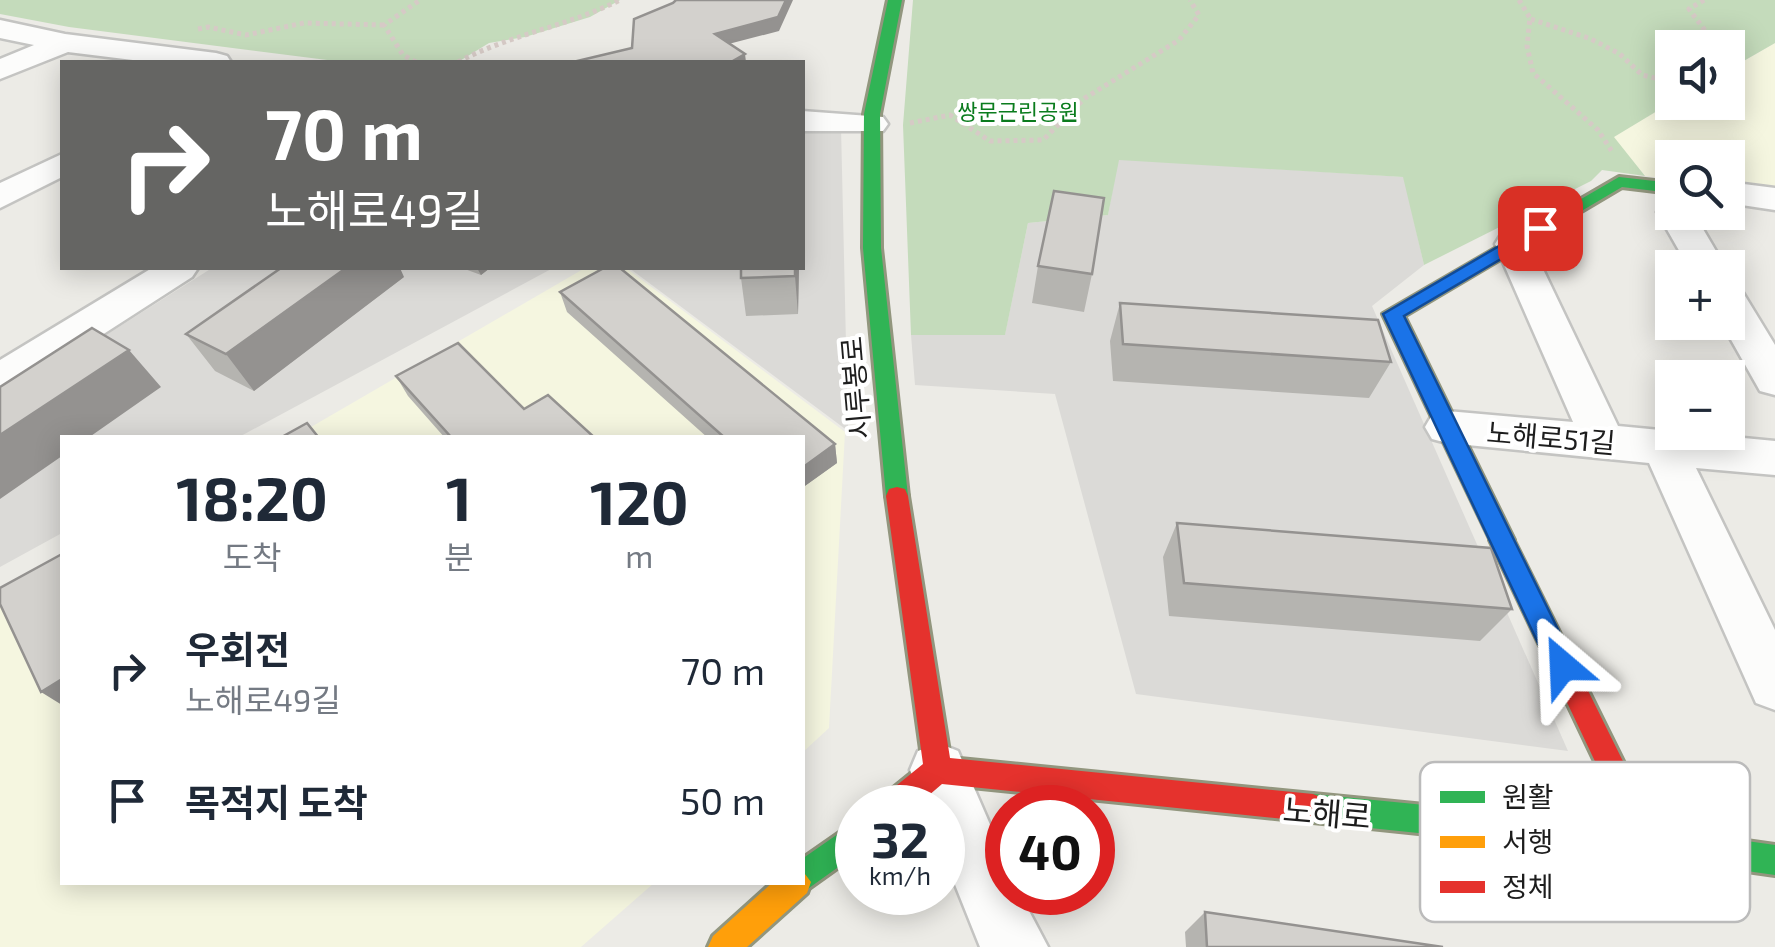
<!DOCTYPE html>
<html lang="ko">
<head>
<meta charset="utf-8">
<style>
	:root { --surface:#fff; --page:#f2f2f3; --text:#1f2937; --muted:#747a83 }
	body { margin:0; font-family:"Exo 2","Noto Sans KR",sans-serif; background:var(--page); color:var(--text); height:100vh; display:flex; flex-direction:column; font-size:38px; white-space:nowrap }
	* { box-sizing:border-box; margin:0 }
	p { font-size:32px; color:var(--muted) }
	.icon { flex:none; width:55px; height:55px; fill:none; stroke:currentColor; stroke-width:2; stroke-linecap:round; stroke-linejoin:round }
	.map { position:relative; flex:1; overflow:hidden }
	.sheet { position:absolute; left:60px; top:435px; width:745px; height:450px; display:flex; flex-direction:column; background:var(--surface); border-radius:0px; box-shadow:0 5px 25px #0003 }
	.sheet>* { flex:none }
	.guide { position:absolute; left:60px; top:60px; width:745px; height:210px; border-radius:0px; box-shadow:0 5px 25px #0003; background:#656563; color:#fff; overflow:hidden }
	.tools { position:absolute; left:1655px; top:30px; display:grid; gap:20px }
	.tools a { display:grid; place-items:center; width:90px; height:90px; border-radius:0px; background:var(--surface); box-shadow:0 5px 25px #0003; font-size:50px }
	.speed { position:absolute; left:835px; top:785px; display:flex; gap:20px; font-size:50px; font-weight:700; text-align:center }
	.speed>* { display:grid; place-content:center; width:130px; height:130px; border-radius:50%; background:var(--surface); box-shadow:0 5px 25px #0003; line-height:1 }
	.speed small { font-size:25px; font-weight:400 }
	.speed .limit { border:15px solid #d22; background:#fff; color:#111 }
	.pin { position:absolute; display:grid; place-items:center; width:85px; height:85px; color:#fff; margin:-42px; border-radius:20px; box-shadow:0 5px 15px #0006 }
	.me { position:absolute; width:110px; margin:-55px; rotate:334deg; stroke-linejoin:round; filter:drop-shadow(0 0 8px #0008) }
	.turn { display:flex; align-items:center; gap:35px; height:210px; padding:0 40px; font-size:45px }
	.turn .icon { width:130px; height:130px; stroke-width:2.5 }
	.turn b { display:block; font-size:70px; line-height:85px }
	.eta { display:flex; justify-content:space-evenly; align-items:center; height:170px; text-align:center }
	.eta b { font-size:60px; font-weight:700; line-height:70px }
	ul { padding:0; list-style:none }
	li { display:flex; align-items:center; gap:30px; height:130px; padding:0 40px }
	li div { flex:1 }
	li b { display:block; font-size:38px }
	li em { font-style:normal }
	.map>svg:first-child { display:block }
</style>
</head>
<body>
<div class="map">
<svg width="1775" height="947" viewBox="0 0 1775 947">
	<rect width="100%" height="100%" fill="#ecebe6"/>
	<path fill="#dbdad7" d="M803,125L841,127L848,431L629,268H802Z
		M1118,159L1404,177L1424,265L1372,306L1568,751L1136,694L1055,394L915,385L911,335L1005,334L1028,223L1108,215Z
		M212,268H553L239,437L62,438V533L0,567V402Z"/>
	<path fill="#f5f6e0" d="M1775,43V190L1728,185V158H1672V179L1645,176L1613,137L1672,102H1728V70Z
		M585,268H626L845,432L829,728L803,752L802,438H292Z
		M62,570V882L654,883L581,947H0V606Z"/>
	<path fill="#c4dbbb" d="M0,0H620L590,17L525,37L489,43L458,62H343L69,27L0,14Z
		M913,0H1775V43L1728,70V48H1672V102L1614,137L1645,176L1602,170L1591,181L1424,265L1403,177L1119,160L1108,215L1028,223L1005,335H911L903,125Z"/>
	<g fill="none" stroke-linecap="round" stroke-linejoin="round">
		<defs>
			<path id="street" d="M0,20L65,34L216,53L227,56L231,62H149L68,52L0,79V59L34,45L0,38Z
				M802,111L883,117L888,124L883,131H802Z
				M62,154V177L0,208V183Z
				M1728,182L1775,188V210L1728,203Z
				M1672,202V212H1693L1726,268H1689L1657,212L1662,204Z
				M1513,232L1526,236L1531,244L1618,426L1775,441V475L1696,468L1775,630V710L1756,703L1649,463L1447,443L1432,439L1425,427L1432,415L1447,411L1573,422L1495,244L1500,236Z
				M152,268H198L192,277L15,391L0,395V360Z
				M1728,287L1742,291L1775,345V395L1760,391L1721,322H1728Z
				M938,743L958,751L1008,866V892H1019L1048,947H980L942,852V808H925L910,770L918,751Z"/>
			<path id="fast" d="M888,0H902L880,114L881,248L908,496L905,503H889L886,496L863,248L864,114Z
				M1619,177L1672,183V193L1622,187L1404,316L1514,540L1510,547L1502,550L1494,547L1383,314Z
				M1313,794L1648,827L1775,845V875L1648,857L1313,822L1303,818L1299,808L1303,798Z
				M858,820V853L802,893L791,889L789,882H802V859Z"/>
			<path id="slow" d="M802,870L811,882L807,893L747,947H708L713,936L773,882H802Z"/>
			<path id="jam" d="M897,487L905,489L908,496L950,758L1313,794L1323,798L1327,808L1323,818L1313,822L942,784L914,808H877L881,798L923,764L886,496L889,489Z
				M1502,530L1510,533L1658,832L1663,842L1658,852L1648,857L1638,852L1490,540L1494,533Z"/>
		</defs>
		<use href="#street" stroke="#c4c4c2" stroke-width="5"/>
		<use href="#fast" stroke="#92967e" stroke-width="6"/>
		<use href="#slow" stroke="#92967e" stroke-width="6"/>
		<use href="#jam" stroke="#92967e" stroke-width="6"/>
		<path stroke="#d6cac6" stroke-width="5" stroke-dasharray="4 4" stroke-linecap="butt" d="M1519,0L1530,18L1527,46L1533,73L1598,130L1613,153
			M1704,0L1689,9L1718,48
			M1531,19L1591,39L1620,54L1642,75L1672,82
			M198,29L208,27L246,35L304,23L384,25
			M416,62L403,55L384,25L420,0
			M458,62C509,35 568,26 620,0
			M910,123L950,115L990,141L1043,140L1085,98L1179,40L1199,15L1190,0"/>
		<use href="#street" fill="#fcfcfb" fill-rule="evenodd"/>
		<use href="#fast" fill="#30b455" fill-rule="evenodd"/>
		<use href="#slow" fill="#ff9f0a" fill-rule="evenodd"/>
		<use href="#jam" fill="#e5322d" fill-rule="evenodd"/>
	</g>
	<path fill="#b5b4b0" d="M1038,266L1092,274L1084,312L1032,303Z
		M462,268H490L481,275Z
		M604,268H620L835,444L837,463L802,488V438H708L567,312L560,292Z
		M799,268L798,314L746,316L741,278Z
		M404,277L254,391L215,371L186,334Z
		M1120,303L1391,362L1369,398L1113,381L1110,341Z
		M396,376L524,409L595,438H445L408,396Z
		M1177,523L1512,609L1480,641L1169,616L1163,557Z
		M1205,912L1443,947H1186L1185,932Z"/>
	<path fill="#949290" d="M786,0H793L779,31L717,47L715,34Z
		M745,54L746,62H731Z
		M346,268H400L404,277L254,391L226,354Z
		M477,268H490L481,275Z
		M795,268H799L798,314L795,276Z
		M129,350L161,387L88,438H62V456L0,499V435Z
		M835,444L837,463L802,488V468Z
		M62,679V705L41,692Z"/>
	<path fill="#d3d1cd" stroke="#949290" stroke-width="2.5" d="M676,0H786L778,17L715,34L745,54L731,62H573L632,48L634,19L673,3Z
		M1054,191L1104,198L1092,274L1038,266Z
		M281,268H346L226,354L186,334Z
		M604,268H620L835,444L802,468V438H725L560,292Z
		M741,268H795V276L741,278Z
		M1120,303L1378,320L1391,362L1123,344Z
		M92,328L129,350L0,435V387Z
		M458,343L524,409L548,395L595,438H452L396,376Z
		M307,423L319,438H280Z
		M1177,523L1491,548L1512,609L1184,583Z
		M62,554V679L41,692L0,604V588Z
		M1205,912L1443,947H1207Z"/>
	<path fill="#1a73e8" stroke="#114b97" stroke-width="2.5" d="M1540,222L1549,228L1547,232L1404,316L1576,666L1572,675L1563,678L1553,675L1383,314Z"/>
	<g text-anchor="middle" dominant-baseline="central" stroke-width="8" stroke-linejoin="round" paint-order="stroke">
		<g font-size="22" fill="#0b7c1e" stroke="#fff">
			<text x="1018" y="111">쌍문근린공원</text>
		</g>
		<g font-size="28" fill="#1d1d1d" stroke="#fff">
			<text transform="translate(855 388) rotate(-95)">시루봉로</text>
			<text transform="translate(1551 437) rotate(5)">노해로51길</text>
		</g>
		<g font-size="32" fill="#1d1d1d" stroke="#fff">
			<text transform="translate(1327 812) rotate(5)">노해로</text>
		</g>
	</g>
	<rect x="1420" y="762" width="330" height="160" rx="15" fill="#fff" stroke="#bbb" stroke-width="2.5"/>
	<rect x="1440" y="791" width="45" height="12" fill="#30b455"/>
	<rect x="1440" y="836" width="45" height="12" fill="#ff9f0a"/>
	<rect x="1440" y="881" width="45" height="12" fill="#e5322d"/>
	<g font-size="28" fill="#1d1d1d">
		<text x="1502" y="807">원활</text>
		<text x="1502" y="852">서행</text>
		<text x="1502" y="897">정체</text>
	</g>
</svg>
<div class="tools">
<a><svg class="icon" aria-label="sound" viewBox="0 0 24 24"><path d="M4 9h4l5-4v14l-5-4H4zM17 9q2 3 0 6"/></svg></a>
<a><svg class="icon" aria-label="search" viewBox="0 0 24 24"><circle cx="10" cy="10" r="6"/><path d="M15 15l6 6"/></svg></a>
<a>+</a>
<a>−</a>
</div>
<div class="speed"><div>32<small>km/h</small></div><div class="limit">40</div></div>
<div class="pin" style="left:1540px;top:228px;background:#d93025"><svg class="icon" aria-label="arrive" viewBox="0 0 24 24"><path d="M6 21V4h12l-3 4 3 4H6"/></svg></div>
<svg class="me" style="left:1563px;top:666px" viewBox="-20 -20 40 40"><path d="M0-17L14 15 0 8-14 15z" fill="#1a73e8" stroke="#fff" stroke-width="4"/></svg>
<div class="guide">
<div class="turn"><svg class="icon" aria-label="right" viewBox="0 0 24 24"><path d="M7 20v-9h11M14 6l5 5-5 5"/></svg><div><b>70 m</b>노해로49길</div></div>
</div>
<section class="sheet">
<div class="eta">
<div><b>18:20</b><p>도착</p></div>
<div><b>1</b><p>분</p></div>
<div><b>120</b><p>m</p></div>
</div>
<ul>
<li><svg class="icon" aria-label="right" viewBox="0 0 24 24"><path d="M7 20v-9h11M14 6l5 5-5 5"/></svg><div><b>우회전</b><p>노해로49길</p></div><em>70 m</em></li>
<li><svg class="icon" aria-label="arrive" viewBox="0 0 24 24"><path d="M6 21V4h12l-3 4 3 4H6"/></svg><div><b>목적지 도착</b></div><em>50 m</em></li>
</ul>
</section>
</div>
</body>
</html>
